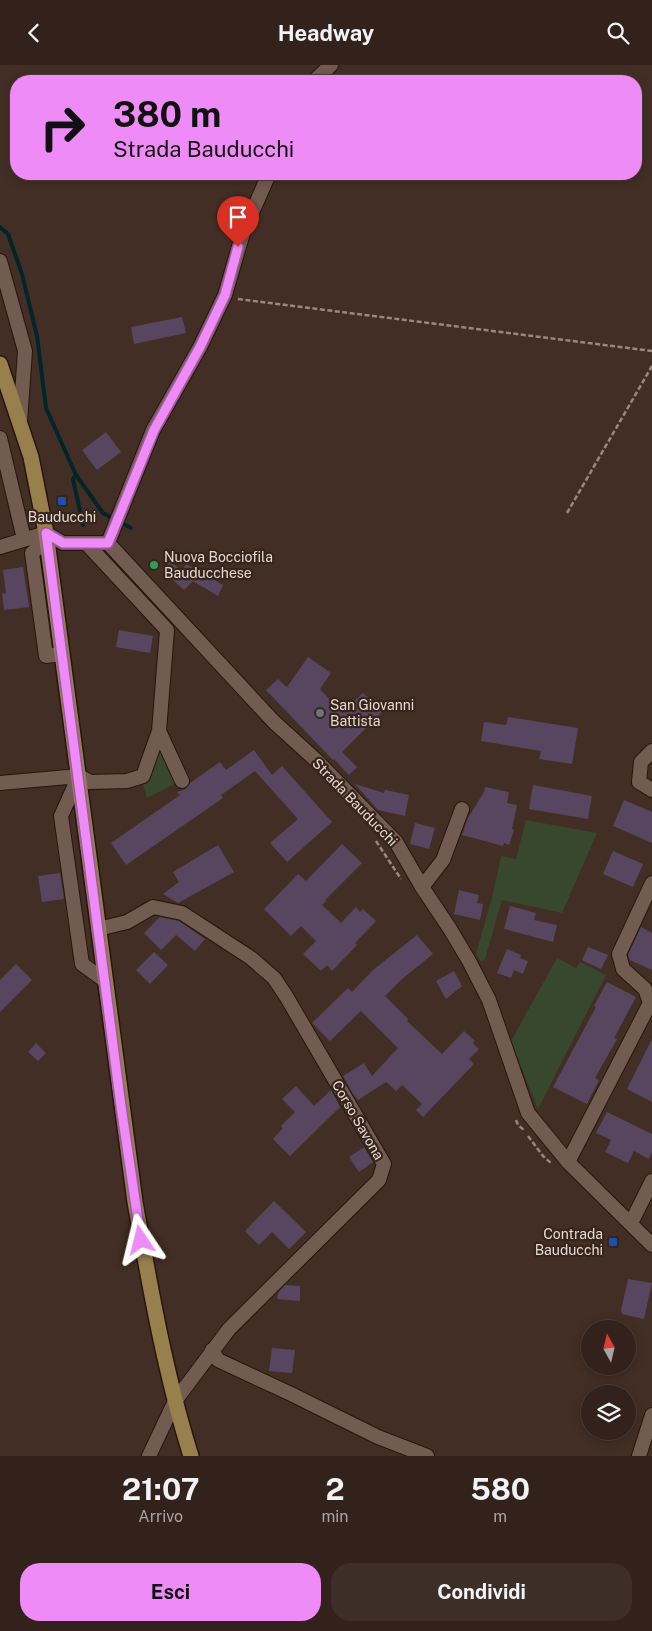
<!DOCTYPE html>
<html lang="it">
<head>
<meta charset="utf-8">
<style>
	:root { --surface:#32221b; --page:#3d2f28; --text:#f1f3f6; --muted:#a8a4a3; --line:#4d3f3a; --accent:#ef8bf6 }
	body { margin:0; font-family:"Public Sans",sans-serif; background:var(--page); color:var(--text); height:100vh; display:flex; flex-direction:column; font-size:19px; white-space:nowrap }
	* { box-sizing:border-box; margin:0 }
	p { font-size:16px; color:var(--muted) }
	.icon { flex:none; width:28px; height:28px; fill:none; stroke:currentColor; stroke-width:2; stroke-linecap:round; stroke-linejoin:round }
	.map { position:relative; height:1391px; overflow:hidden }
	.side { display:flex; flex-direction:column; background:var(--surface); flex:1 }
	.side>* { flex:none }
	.banner { position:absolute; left:10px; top:10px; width:632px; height:105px; border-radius:20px; box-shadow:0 2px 12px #0003,0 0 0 1px var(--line); background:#ef8bf6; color:#111; overflow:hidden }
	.needle { width:32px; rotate:352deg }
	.fabs { position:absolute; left:581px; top:1255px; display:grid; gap:10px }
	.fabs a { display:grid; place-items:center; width:55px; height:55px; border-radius:50%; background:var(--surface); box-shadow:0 2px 12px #0003,0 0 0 1px var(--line); font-size:25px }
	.pin { position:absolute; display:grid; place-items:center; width:42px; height:42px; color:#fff; margin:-51px -21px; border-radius:50% 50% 50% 0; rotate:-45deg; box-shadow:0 0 5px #0007 }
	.pin .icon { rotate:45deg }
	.me { position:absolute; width:55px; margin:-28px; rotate:350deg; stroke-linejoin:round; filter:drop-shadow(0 0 4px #0008) }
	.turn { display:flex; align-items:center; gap:18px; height:105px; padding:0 20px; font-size:22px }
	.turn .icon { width:65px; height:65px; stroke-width:2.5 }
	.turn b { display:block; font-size:35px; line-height:42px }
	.eta { display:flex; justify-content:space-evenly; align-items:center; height:85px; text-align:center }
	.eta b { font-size:30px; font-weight:700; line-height:35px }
	.action { display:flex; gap:10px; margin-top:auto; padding:10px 20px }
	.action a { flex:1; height:58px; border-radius:20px; background:var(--accent); color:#111; font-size:20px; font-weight:700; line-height:58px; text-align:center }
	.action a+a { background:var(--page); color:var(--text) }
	header { display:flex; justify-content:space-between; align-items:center; height:65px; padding:0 20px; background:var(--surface); font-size:22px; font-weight:700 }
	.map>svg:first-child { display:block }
</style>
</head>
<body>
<header><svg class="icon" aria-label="back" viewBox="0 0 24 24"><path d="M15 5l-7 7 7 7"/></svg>Headway<svg class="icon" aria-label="search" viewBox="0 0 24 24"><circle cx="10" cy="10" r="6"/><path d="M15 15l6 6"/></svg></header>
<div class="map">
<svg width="652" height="1391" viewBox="0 0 652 1391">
	<rect width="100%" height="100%" fill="#422e24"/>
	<path fill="#37482f" d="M162,680L178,717L147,733L143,719Z
		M526,755L597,768L562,848L502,835L485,894L481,897L476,889L492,833L501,791L516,794Z
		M557,893L576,903L580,897L606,910L538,1044L511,976Z"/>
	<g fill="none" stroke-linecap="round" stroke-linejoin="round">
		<path stroke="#02252b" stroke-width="4" d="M0,162L8,169L22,209L37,271L46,343L76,410L103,448L131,463
			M76,410L73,414L83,460"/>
	</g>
	<path fill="#584661" d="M182,252L186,268L134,279L131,262Z
		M106,367L121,387L97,405L82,385Z
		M170,496L182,506L186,499L223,520L218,531L193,516L184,525L162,505Z
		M23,502L29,542L4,545L2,529L6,528L3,505Z
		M119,565L153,571L150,588L116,582Z
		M308,592L331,608L320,624L342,648L363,628L382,647L342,687L357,702L349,710L334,694L333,695L266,625L278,614L287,622Z
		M508,652L578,663L572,699L539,694L541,686L481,676L484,657L506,660Z
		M254,685L272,710L282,701L332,757L287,797L270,778L298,754L255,706L221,730L223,733L126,800L111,778L180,730L177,727L186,724L190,718L220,697L226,705Z
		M355,719L384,728L385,725L409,730L405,751L378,745Z
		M533,720L592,731L588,754L529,744Z
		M485,722L509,727L507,738L517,740L512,764L514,765L509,780L504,778L503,781L462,770L468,753L484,727Z
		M624,735L652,747V778L613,761Z
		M415,758L435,763L429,784L410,779Z
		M342,779L362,798L325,835L326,836L322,840L341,858L356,842L360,847L363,844L376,856L355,878L357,880L332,906L327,900L321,906L303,889L316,876L301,861L291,871L264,844L298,809L306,816Z
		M218,780L234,807L178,838L163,829L179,817L173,807Z
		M613,786L643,799L633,822L603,809Z
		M60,808L64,834L42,837L38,811Z
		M459,825L479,830L477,838L483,839L480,855L454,849Z
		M510,841L536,848L534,855L557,860L553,877L504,864Z
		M160,852L179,856L205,874L195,886L176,870L161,885L144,868Z
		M641,862L652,868V905L630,895L628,890Z
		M417,870L433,889L402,914L385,931L408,954L407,956L442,989L464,966L475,976L473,978L479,984L469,994L474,999L423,1052L416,1045L422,1039L402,1020L396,1026L386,1017L358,1035L353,1029L343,1011L364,998L372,1011L398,983L361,946L330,976L312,958L348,923L352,927L373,905Z
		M588,882L608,890L601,904L582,895Z
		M507,884L521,890L520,893L528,896L523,909L514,905L511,913L497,908Z
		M154,887L168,900L150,919L136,905Z
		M16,899L32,915L0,947V915Z
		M454,906L462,921L446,934L436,916Z
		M607,917L636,932L614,973L617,974L595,1013L599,1015L587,1039L553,1022L596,942L594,941Z
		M652,974V1037L627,1024Z
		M36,978L46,988L38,996L28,987Z
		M296,1021L314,1041L331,1025L340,1042L290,1091L273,1074L283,1063L281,1061L295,1047L282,1034Z
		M607,1047L652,1069V1087L649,1094L634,1086L628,1098L605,1087L611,1075L596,1068Z
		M364,1082L373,1097L359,1107L349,1092Z
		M274,1136L306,1167L289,1184L272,1167L259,1180L245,1166Z
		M628,1214L652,1218L644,1254L622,1249L621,1245Z
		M285,1220L300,1221V1236L277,1234L278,1228Z
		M272,1283L295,1285L292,1308L269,1306Z"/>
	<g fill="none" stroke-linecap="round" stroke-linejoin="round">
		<defs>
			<path id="minor" d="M314,16L331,0
				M0,196L25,286L20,357
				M0,373L24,474
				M47,475L32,488L46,591L62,589
				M108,478L153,365L200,282L225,230L243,168L269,109
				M0,482L46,468L63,478H108L274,657L318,697L396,777L422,822L450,864L469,896L489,935L528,1048L568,1097L652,1180
				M159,666L182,716
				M652,686L641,697L639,717L652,725
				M79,711L61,751L82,899L104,915
				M0,718L79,711L90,717L127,716L143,711L159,666L167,565L86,478
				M422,822L443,795L462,744
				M98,864L127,857L153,842L182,848L251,893L274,913L286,931L384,1099L379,1115L229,1264L175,1336L149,1391
				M568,1097L650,938L645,924L623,904L619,889L652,818
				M631,1158L652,1116
				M212,1285L218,1295L291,1329L378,1372L427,1391
				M639,1391L652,1350"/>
			<path id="major" d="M0,299L31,392L46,468L135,1137C150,1222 165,1308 191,1391"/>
		</defs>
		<use href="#minor" stroke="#28150d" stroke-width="16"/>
		<use href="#major" stroke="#28150d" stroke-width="18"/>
		<path stroke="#988880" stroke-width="2.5" stroke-dasharray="5 2.5" stroke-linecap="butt" d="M238,234L652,286
			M567,448L652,301
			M376,776L401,814
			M516,1055L518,1060L525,1066
			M528,1071L543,1091L552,1099"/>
		<use href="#minor" stroke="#725b51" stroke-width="14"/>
		<use href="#major" stroke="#98804d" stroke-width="15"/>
	</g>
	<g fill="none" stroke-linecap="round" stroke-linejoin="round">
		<defs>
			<path id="route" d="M141,1175L121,1041L46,468L63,478H108L154,365L200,282L225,230L238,182"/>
		</defs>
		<use href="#route" stroke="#9b5aa0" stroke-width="12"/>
		<use href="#route" stroke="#ef8bf6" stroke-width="9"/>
	</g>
	<g fill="#1a4fb4" stroke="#37241b" stroke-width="2">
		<rect x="57" y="431" width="10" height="10" rx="2.5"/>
		<rect x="608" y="1172" width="10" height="10" rx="2.5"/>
	</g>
	<circle fill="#2e9e5b" stroke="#37241b" stroke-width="2" cx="154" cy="500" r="5"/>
	<circle fill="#6b7280" stroke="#37241b" stroke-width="2" cx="320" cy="648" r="5"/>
	<g text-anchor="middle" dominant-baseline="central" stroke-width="4.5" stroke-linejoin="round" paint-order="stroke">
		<g font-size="14" fill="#e6d9d3" stroke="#37241b" text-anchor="start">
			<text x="62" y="452" text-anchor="middle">Bauducchi</text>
			<text x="164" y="492">Nuova Bocciofila<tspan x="164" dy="16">Bauducchese</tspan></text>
			<text x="330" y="640">San Giovanni<tspan x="330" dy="16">Battista</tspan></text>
			<text x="603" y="1169" text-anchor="end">Contrada<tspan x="603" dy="16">Bauducchi</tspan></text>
		</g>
		<g font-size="14" fill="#e6d9d3" stroke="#37241b">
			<text transform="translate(355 737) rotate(46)">Strada Bauducchi</text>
			<text transform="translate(358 1055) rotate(60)">Corso Savona</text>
		</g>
	</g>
</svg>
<div class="fabs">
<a><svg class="needle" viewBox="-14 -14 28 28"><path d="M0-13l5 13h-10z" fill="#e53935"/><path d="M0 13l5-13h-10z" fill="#a8a4a3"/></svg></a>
<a><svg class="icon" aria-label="layers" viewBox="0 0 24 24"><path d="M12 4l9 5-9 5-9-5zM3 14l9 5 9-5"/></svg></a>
</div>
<div class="pin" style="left:238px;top:182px;background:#d93025"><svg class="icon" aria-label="arrive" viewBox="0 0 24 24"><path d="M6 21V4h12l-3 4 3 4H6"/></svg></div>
<svg class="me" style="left:141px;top:1175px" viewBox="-20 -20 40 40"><path d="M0-17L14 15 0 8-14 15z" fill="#ef8bf6" stroke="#fff" stroke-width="4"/></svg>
<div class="banner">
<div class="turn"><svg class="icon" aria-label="right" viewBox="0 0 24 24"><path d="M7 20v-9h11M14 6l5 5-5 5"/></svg><div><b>380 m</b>Strada Bauducchi</div></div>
</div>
</div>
<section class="side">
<div class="eta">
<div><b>21:07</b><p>Arrivo</p></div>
<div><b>2</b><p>min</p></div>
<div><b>580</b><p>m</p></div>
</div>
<div class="action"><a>Esci</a><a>Condividi</a></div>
</section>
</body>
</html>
